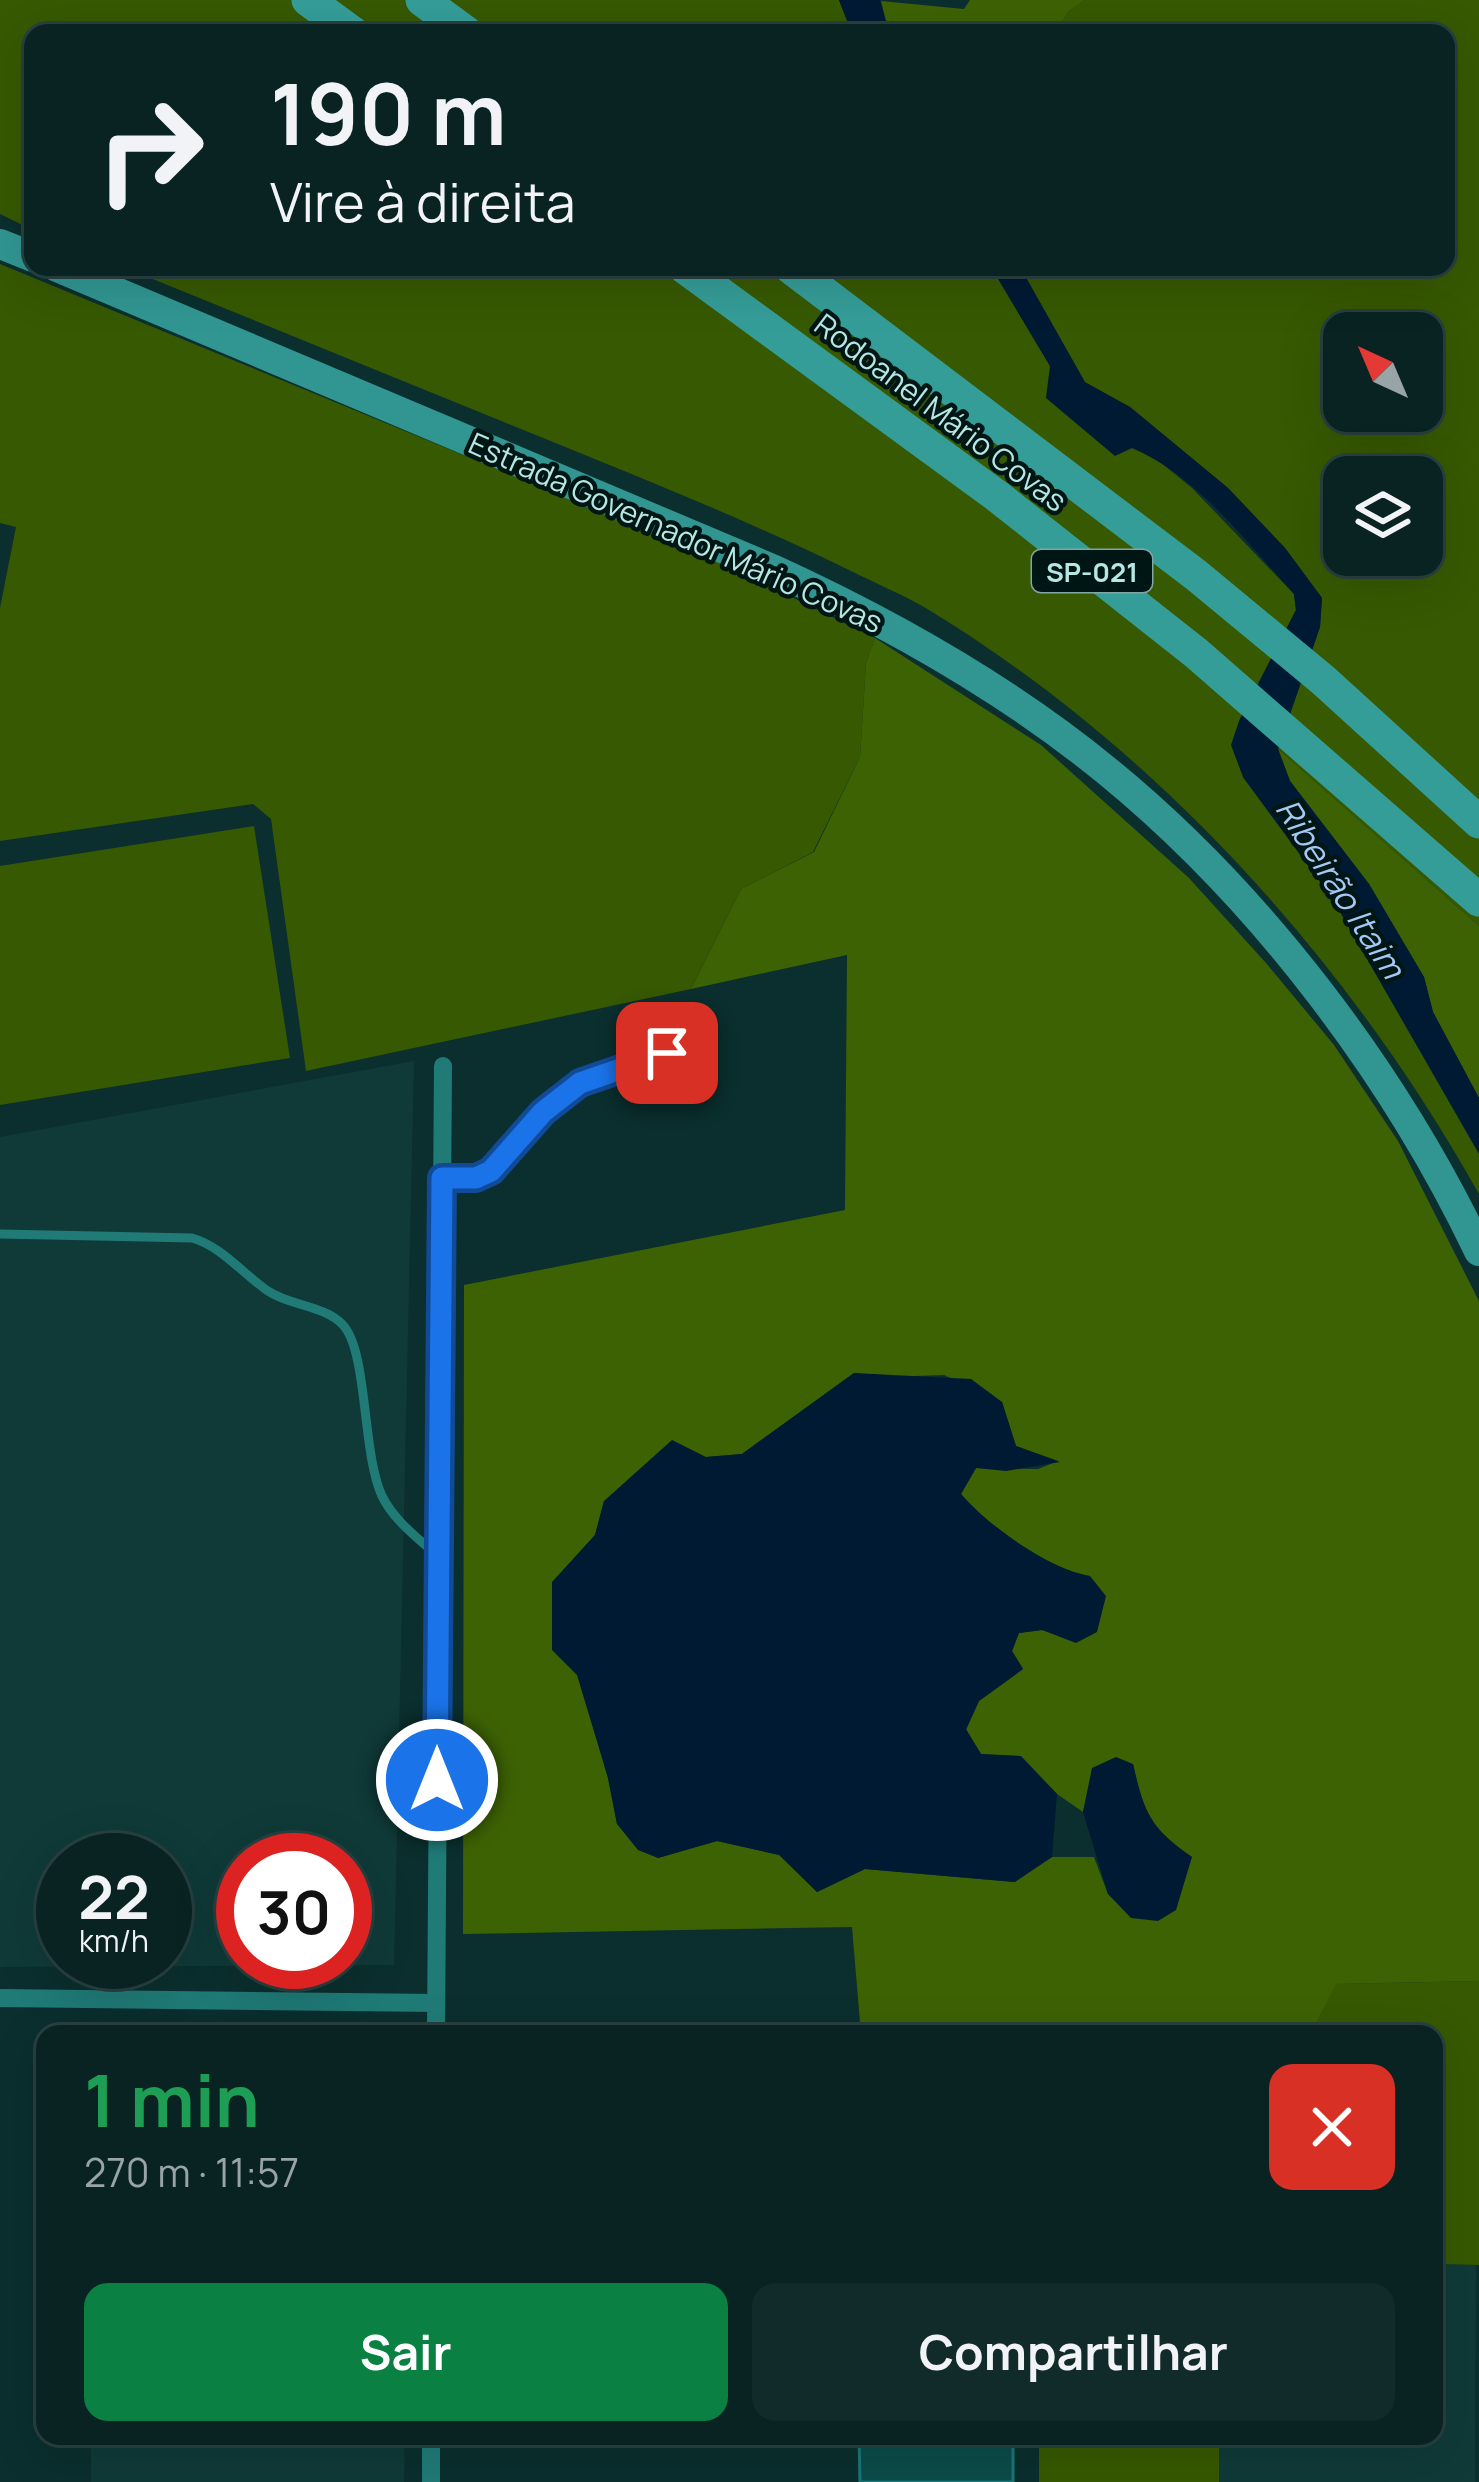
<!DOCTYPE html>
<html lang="pt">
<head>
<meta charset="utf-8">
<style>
	:root { --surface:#082322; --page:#112b2a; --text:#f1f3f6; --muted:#98a4a5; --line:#294040; --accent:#0b8043 }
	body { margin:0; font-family:Manrope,sans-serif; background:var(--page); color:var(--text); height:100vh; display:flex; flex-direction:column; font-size:45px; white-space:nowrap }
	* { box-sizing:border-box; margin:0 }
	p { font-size:39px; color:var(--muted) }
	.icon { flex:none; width:66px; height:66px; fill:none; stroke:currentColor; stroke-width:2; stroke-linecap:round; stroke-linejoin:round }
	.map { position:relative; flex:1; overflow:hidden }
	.side { position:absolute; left:36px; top:2025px; width:1407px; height:420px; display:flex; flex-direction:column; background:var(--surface); border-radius:24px; box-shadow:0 12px 48px #0002,0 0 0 3px var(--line) }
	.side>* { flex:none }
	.hud { position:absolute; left:24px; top:24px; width:1431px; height:252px; border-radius:24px; box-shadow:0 12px 48px #0002,0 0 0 3px var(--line); background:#082322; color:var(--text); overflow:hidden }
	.needle { width:78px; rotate:316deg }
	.buttons { position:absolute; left:1323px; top:312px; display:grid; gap:24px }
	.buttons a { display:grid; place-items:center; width:120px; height:120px; border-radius:24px; background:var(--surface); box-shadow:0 12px 48px #0002,0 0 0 3px var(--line); font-size:60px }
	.speed { position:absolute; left:36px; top:1833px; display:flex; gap:24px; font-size:60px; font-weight:700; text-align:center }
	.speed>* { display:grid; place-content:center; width:156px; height:156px; border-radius:50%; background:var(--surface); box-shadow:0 12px 48px #0002,0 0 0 3px var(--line); line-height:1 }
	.speed small { font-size:30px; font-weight:400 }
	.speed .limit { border:18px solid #d22; background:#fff; color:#111 }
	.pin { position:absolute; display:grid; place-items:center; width:102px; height:102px; color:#fff; margin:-51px; border-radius:24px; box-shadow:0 6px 18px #0006 }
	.me { position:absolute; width:132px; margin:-66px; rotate:0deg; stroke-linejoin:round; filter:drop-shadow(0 0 9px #0008) }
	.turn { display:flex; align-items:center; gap:42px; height:252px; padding:0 48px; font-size:54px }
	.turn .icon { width:156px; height:156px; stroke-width:2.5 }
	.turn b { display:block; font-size:84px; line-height:102px }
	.round { display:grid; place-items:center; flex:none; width:126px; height:126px; border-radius:24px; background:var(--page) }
	.head { display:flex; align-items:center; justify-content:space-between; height:204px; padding:0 48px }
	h1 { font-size:72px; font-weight:700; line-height:90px; color:#1e9e55 }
	.button { display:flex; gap:24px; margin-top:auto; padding:24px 48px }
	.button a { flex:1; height:138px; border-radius:24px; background:var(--accent); color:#fff; font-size:48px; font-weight:700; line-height:138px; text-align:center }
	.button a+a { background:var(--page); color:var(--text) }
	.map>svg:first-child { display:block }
</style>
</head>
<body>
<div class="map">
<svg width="1479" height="2482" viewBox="0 0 1479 2482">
	<rect width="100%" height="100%" fill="#0a2f2e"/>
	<path fill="#0f3a38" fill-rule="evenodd" d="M414,1061L394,1965L0,1967V1137ZM63,1860H165V1962H63ZM243,1860H345V1962H243Z
		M1434,2264L1476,2265L1475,2482H1219V2436H1434Z
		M91,2436H405L404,2482H91Z"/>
	<path fill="#375902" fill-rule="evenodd" d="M0,0H839L852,33H33V230L0,214Z
		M1085,0H1479V926L1278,749L1320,627L1322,598L1285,548L1228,488L1130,407L1085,383L1020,267H1446V33H1057L1068,12ZM1344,333H1422V411H1344ZM1344,477H1422V555H1344Z
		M0,264L708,556L875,638L866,663L860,757L813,852L741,889L691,989L306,1071L271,819L253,804L0,841V608L16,527L0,523Z
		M123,267H991L1050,366L1132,448L1154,457L1192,488L1294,594L1296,610L1239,721L1243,777L1332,898L1479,1152V1194C1347,959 1156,747 924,607C901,594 875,583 851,571C769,531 686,496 602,462C442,397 283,332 123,267Z
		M254,826L290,1058L0,1105V866Z
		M1479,1981V2265L1434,2264V2034H1248L1250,2030L1316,2024L1335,1984Z
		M1039,2436H1219V2482H1039Z"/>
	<path fill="#3d6204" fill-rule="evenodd" d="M970,0H1085L1068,12L1057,33H889L881,1L964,9Z
		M875,638L1041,745L1189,878L1266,963L1334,1045L1398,1141L1479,1301V1981L1336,1984L1316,2024L1251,2030L1248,2034H861L852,1927L463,1934L464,1285L845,1210L847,955L691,989L741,889L814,852L860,757L866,663ZM854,1373L887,1377L944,1375L1002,1402L1016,1446L1058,1461L1038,1469L976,1468L961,1494C987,1525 1050,1570 1090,1576L1042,1630L1019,1633L1012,1651L1023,1669L979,1701L966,1730L981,1754L1021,1757L1057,1794L1083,1812L1093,1768L1133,1764C1144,1812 1150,1828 1192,1857L1108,1894L1094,1857H1052L1014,1882L865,1869L817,1892L780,1855L717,1841L658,1858L617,1824L608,1778L553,1582L595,1535L604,1501L706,1457L742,1454Z
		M1278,749L1479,926V1098L1433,1012L1424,977L1369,884L1290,781Z"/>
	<path fill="#011a34" d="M839,0H880L889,33H852Z
		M991,267H1020L1085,382L1130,407L1228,488L1285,548L1322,598L1320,627L1278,749L1290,781L1369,884L1424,977L1433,1012L1479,1098V1154L1332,898L1243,777L1231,745L1239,721L1296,610L1294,594C1247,543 1198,476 1132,448L1115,456L1046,398L1050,366Z
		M854,1373L971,1379L1002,1402L1016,1446L1060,1462L1006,1471L976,1468L961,1494C987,1525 1050,1570 1090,1576L1106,1596L1097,1632L1076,1643L1042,1630L1019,1633L1012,1651L1023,1669L979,1701L966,1729L981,1754L1021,1756L1057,1794L1052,1857L1015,1882L865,1869L817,1892L779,1855L717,1841L658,1858L638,1850L617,1824L608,1778L577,1675L552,1650V1582L595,1535L604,1501L672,1440L706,1457L742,1454Z
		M1116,1757L1133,1764C1144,1813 1150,1828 1192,1857L1176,1910L1158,1921L1131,1918L1108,1894L1083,1812L1092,1768Z"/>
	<path fill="#0b4c49" stroke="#1b7774" stroke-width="3" d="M859,2436H1013V2482H860Z"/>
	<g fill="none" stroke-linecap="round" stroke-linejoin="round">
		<path stroke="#207b77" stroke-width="9" d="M442,1178H477L491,1171L543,1112L580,1083L667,1053
			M0,1234L192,1238C221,1246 243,1274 268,1291C290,1306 324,1305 343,1325C368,1352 362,1453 382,1496C394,1521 419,1539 439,1557"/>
		<path stroke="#207b77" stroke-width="18" d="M0,1998L436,2003
			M436,2034L443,1066
			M431,2482V2436"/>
		<path stroke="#319692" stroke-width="30" d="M0,244L33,257
			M57,267L772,569C890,623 1007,689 1107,771C1260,896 1394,1073 1479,1251"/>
		<path stroke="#359d98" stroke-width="33" d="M308,0L353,33
			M422,0L467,33
			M684,267L997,496L1196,653L1479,900
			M790,267L1196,575L1323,680L1479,822"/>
	</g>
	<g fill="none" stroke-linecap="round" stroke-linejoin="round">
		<defs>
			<path id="route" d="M437,1780L442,1178H476L491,1171L543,1112L580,1083L667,1053"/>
		</defs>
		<use href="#route" stroke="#114b97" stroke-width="30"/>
		<use href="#route" stroke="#1a73e8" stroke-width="21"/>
	</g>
	<g text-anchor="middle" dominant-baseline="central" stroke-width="9" stroke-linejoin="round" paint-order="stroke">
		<rect fill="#001615" stroke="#7fa8a5" stroke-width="3" x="1032" y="550" width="120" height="42" rx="9"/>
		<g font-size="27" font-weight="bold" fill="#b5e7e3">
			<text x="1092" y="571">SP-021</text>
		</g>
		<g font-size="30" fill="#b5e7e3" stroke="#001615">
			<text transform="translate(941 412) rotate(37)">Rodoanel Mário Covas</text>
			<text transform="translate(676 532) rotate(24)">Estrada Governador Mário Covas</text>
		</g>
		<g font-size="33" font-style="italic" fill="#a3caf4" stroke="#001615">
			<text transform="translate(1341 888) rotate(57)">Ribeirão Itaim</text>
		</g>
	</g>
</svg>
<div class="buttons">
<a><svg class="needle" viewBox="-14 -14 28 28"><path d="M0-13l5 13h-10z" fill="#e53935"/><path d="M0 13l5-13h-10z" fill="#98a4a5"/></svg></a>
<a><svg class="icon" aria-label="layers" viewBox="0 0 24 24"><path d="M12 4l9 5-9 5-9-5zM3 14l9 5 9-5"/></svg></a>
</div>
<div class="speed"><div>22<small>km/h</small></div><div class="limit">30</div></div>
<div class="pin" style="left:667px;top:1053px;background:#d93025"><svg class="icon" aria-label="arrive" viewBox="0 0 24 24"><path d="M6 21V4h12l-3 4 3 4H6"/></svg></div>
<svg class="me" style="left:437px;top:1780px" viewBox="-20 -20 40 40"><circle r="17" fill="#1a73e8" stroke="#fff" stroke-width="3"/><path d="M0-11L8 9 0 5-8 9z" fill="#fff"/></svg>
<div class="hud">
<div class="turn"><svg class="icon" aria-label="right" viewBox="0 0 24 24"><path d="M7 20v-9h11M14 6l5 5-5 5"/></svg><div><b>190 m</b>Vire à direita</div></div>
</div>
<section class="side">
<div class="head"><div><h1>1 min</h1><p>270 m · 11:57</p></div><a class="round" style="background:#d93025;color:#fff"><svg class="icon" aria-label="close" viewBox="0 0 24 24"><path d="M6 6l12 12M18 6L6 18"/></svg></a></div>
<div class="button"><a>Sair</a><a>Compartilhar</a></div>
</section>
</div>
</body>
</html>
